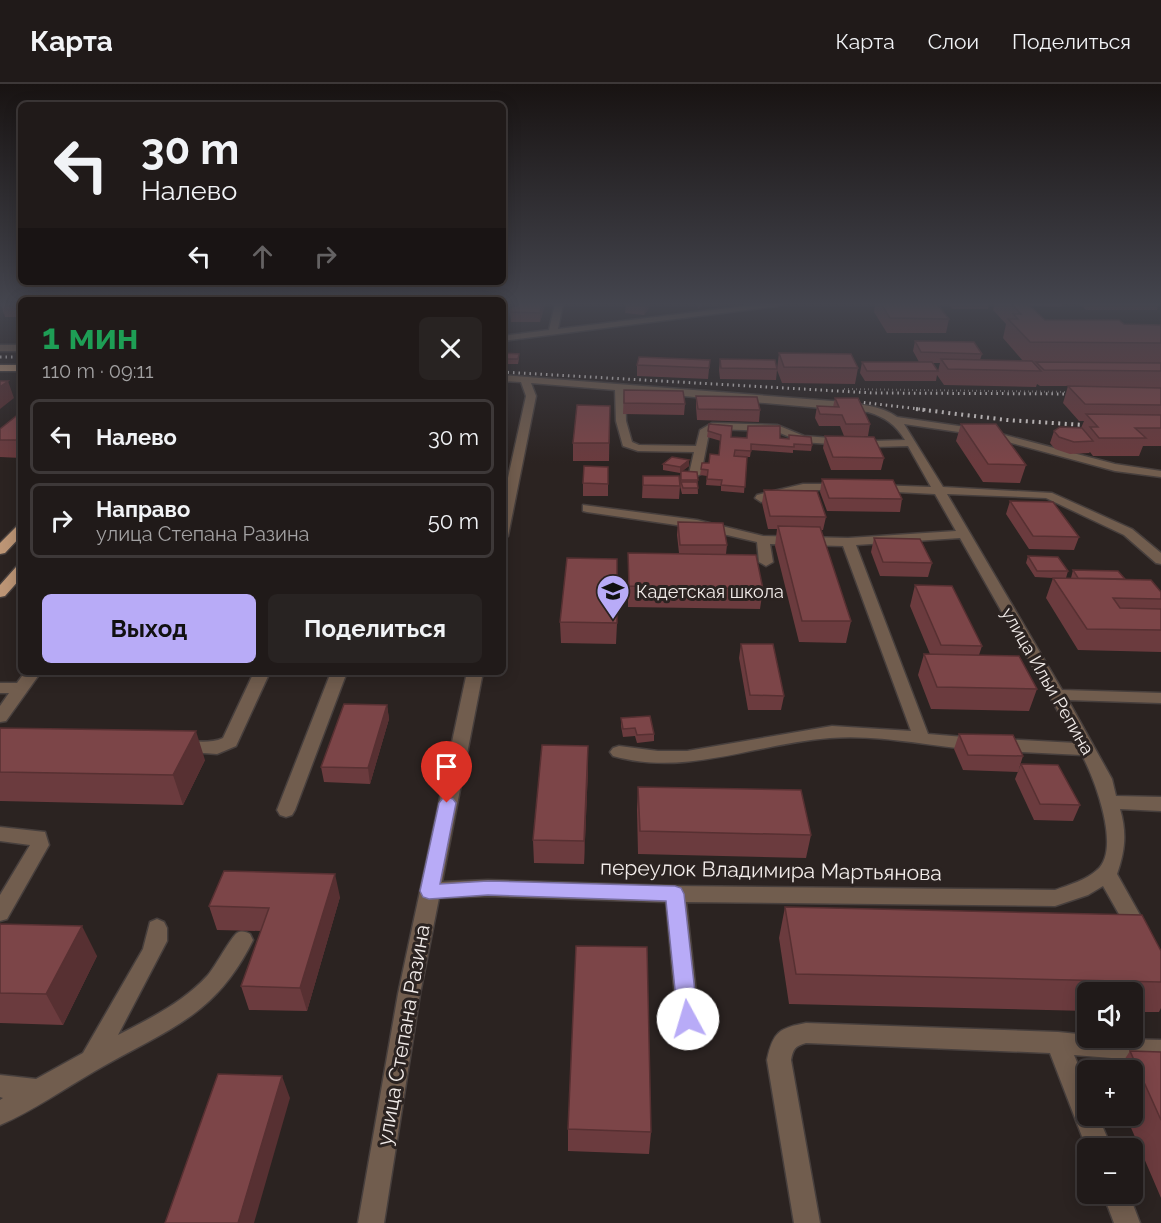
<!DOCTYPE html>
<html lang="ru">
<head>
<meta charset="utf-8">
<style>
	:root { --surface:#201a19; --page:#282322; --text:#f1f3f6; --muted:#a2a1a2; --line:#3d3838; --accent:#b8abf7 }
	body { margin:0; font-family:Raleway,sans-serif; background:var(--page); color:var(--text); height:100vh; display:flex; flex-direction:column; font-size:22px; white-space:nowrap }
	* { box-sizing:border-box; margin:0 }
	p { font-size:20px; color:var(--muted) }
	.icon { flex:none; width:33px; height:33px; fill:none; stroke:currentColor; stroke-width:2; stroke-linecap:round; stroke-linejoin:round }
	.map { position:relative; flex:1; overflow:hidden }
	.drawer { position:absolute; left:18px; top:213px; width:488px; height:378px; display:flex; flex-direction:column; background:var(--surface); border-radius:9px; box-shadow:0 3px 15px #0003,0 0 0 2px var(--line) }
	.drawer>* { flex:none }
	.banner { position:absolute; left:18px; top:18px; width:488px; height:183px; border-radius:9px; box-shadow:0 3px 15px #0003,0 0 0 2px var(--line); background:#201a19; color:var(--text); overflow:hidden }
	.fabs { position:absolute; left:1077px; top:898px; display:grid; gap:12px }
	.fabs a { display:grid; place-items:center; width:66px; height:66px; border-radius:9px; background:var(--surface); box-shadow:0 3px 15px #0003,0 0 0 2px var(--line); font-size:30px }
	.pin { position:absolute; display:grid; place-items:center; width:51px; height:51px; color:#fff; margin:-62px -26px; border-radius:50% 50% 50% 0; rotate:-45deg; box-shadow:0 0 6px #0007 }
	.pin .icon { rotate:45deg }
	.me { position:absolute; width:66px; margin:-33px; rotate:354deg; stroke-linejoin:round; filter:drop-shadow(0 0 4px #0008) }
	.turn { display:flex; align-items:center; gap:21px; height:126px; padding:0 24px; font-size:27px }
	.turn .icon { width:78px; height:78px; stroke-width:2.5 }
	.turn b { display:block; font-size:42px; line-height:51px }
	.lanes { display:flex; align-items:center; height:57px; padding:0 24px; background:#0003; justify-content:center; gap:30px; direction:ltr }
	.lanes .off { opacity:.35 }
	.round { display:grid; place-items:center; flex:none; width:63px; height:63px; border-radius:9px; background:var(--page) }
	.head { display:flex; align-items:center; justify-content:space-between; height:102px; padding:0 24px }
	h1 { font-size:36px; font-weight:700; line-height:45px; color:#1e9e55 }
	.action { display:flex; gap:12px; margin-top:auto; padding:12px 24px }
	.action a { flex:1; height:69px; border-radius:9px; background:var(--accent); color:#111; font-size:24px; font-weight:700; line-height:69px; text-align:center }
	.action a+a { background:var(--page); color:var(--text) }
	ul { padding:0; list-style:none }
	li { display:flex; align-items:center; gap:18px; height:75px; margin:0 12px 9px; padding:0 12px; border:3px solid var(--line); border-radius:9px }
	li div { flex:1 }
	li b { display:block; font-size:22px }
	li em { font-style:normal }
	header { display:flex; align-items:center; gap:36px; box-sizing:border-box; height:84px; padding:0 30px; background:var(--surface); border-bottom:2px solid var(--line) }
	header strong { font-size:28px }
	nav { display:flex; gap:33px; margin-inline-start:auto; font-size:21px }
	.map>svg:first-child { display:block }
</style>
</head>
<body>
<header>
<strong>Карта</strong>
<nav><a>Карта</a><a>Слои</a><a>Поделиться</a></nav>
</header>
<div class="map">
<svg width="1161" height="1139" viewBox="0 0 1161 1139">
	<rect width="100%" height="100%" fill="#2b2321"/>
	<g fill="none" stroke-linecap="round" stroke-linejoin="round">
		<defs>
			<path id="minor" d="M555,220H563L558,245L761,220H782L778,222L502,257V252L549,246Z
				M0,261H21V267H0Z
				M502,291L845,318C863,321 882,322 897,333L986,346L1115,380L1161,387V393L1115,387L986,352L904,340L943,403L1052,409L1132,445L1161,469V480L1156,479L1124,451L1046,414L947,410L1062,606L1161,609V619L1068,616L1112,695L1116,712L1161,713V727L1120,725C1127,749 1125,767 1117,790L1149,847L1146,853L1139,856L1132,853L1103,802L1088,811L1055,822L686,818L699,935L696,942L688,945L680,942L677,935L666,818L488,812L439,814L420,910L384,1139H358L398,910L467,588H483L442,798L488,796L675,802L1055,806C1069,801 1086,796 1097,786C1122,765 1094,694 1082,671L1000,667L994,665L992,661L994,657L1000,655L1076,659L960,454L856,461L928,650L976,654L982,656L984,660L982,664L976,666C928,662 879,650 830,654C757,659 687,693 613,672L610,668L613,664L619,662L658,667H687L832,642L911,647L843,462L770,460L773,478L766,482L759,478L757,458L697,444L587,428L583,427V421L697,436L763,452L848,454L956,447L935,410L877,407L871,404L877,401L931,403L908,362L872,363L802,358L775,347L714,345L709,349L701,390L695,393L689,390L694,368L638,367L623,362L616,337L615,306L531,299L536,312L508,452L502,456V421L526,312L521,298L502,297ZM625,307L868,328C885,333 896,341 905,356L872,357L804,352L777,341L712,339L700,346L696,362L639,361L632,358L626,337Z
				M803,400H841L847,403L841,406H803L761,418L755,414L757,411Z
				M25,588H41L6,637L0,638V622L9,609H0V599H17Z
				M254,588H270L236,662L217,670L177,667L175,663L177,659C193,655 208,661 223,654Z
				M331,588H347L295,726L292,731L286,733L280,731L277,726Z
				M0,743L45,748L49,761L7,835L0,837V811L30,761L0,757Z
				M157,835L164,838L167,844V857L118,951C149,935 184,918 208,891C215,883 231,853 237,849C242,846 246,848 250,850L253,856C215,934 165,946 95,987C64,1005 33,1027 0,1041V1016L3,1014L0,1013V991L36,995L83,969L143,865L150,838Z
				M806,939L1058,948L1088,951V954L1161,956V978L1074,971L1088,1004V1032H1098L1112,1065H1088V1068L1050,969L806,959C795,962 793,965 791,976L820,1139H794L767,976C773,948 779,944 806,939Z
				M1103,1110H1129L1140,1139H1114Z"/>
			<path id="major" d="M0,281H21V287H0Z
				M21,441V452L5,469L0,470V459L17,442Z
				M21,482V494L5,512L0,513V501L16,483Z"/>
		</defs>
		<use href="#minor" stroke="#473f3d" stroke-width="3"/>
		<use href="#major" stroke="#473f3d" stroke-width="3"/>
		<path stroke="#807977" stroke-width="2" stroke-dasharray="1 3" stroke-linecap="butt" d="M844,305L1070,308"/>
		<use href="#minor" fill="#715d4e" fill-rule="evenodd"/>
		<use href="#major" fill="#bc9575" fill-rule="evenodd"/>
		<path stroke="#dad4d2" stroke-width="3" stroke-dasharray="1.5 4" stroke-linecap="butt" d="M0,273H21
			M502,288L873,309L1083,310
			M842,316L928,326"/>
		<path stroke="#dad4d2" stroke-width="4" stroke-dasharray="2 4.5" stroke-linecap="butt" d="M916,325L1007,336L1099,342"/>
	</g>
	<path fill="#6b3b3e" fill-rule="evenodd" d="M1,220H21V233H5Z
		M515,220H545L540,238H511L510,228L516,222Z
		M626,220H649V224L644,231L625,229Z
		M875,220H941L940,223L949,235L946,249H887L874,228Z
		M948,220H989L988,225H952Z
		M995,220H1062L1061,223L1031,222L1045,236L1124,240L1161,241V362H1143L1139,372H1093L1090,368L1089,369L1070,370L1055,365L1050,359L1054,347L1081,344L1084,337H1079L1063,319L1068,302H1040L1037,300L1036,303L944,301L937,291L936,297H865L860,289L862,278H919L913,267L915,257L982,270L980,276L1023,277L1003,254L1006,240L993,226ZM932,279H940L938,287Z
		M1080,220H1159L1157,226H1086Z
		M502,269L519,270V275L518,280H502Z
		M779,269L858,284L855,300L782,299L777,286L776,296L720,295L719,286L720,275L777,285Z
		M710,276L708,295L637,292V281Z
		M624,306L685,320L684,331L623,330Z
		M696,312L760,326L759,338L697,336L696,323Z
		M835,314L870,340L868,352H844L840,342H819L815,334L817,322L833,323Z
		M610,322L609,377H573V359Z
		M21,329V374L0,373V345Z
		M709,340L731,353L789,355V351L812,361L811,367L793,366V369L751,366L750,373H747L744,409L721,407V402L706,401L707,392L700,391L702,379H709L719,371L721,357L707,353Z
		M961,340L1026,381L1020,399L983,398L956,357Z
		M825,352L884,374L881,386H831L823,364Z
		M663,380L689,382L682,387L697,388L698,410H682L680,402L681,388L680,389L663,386Z
		M608,383V412H583V399Z
		M643,392L680,402L679,415L642,414Z
		M822,395L902,415L900,428L827,427L820,408Z
		M764,406L826,433L823,446H821L851,537L846,559L799,558L775,462L777,445H768L762,419Z
		M1010,417L1079,453L1074,466L1029,465L1006,430Z
		M678,438L727,461L726,470L763,505L760,525L628,523V469H679L677,451Z
		M874,454L932,479L928,493L880,492L871,468Z
		M1028,472L1068,487L1066,494H1071L1073,486L1125,495L1161,508V568L1078,566L1046,514L1053,494L1035,493L1026,479Z
		M915,501L982,562L979,571L1037,605L1029,627L931,625L918,591L924,570H930L910,522Z
		M560,538L617,539L616,560L561,559Z
		M741,560L784,612L781,626H748L739,574Z
		M387,621L389,635L370,700L324,698L321,683Z
		M621,634L654,650V657L637,659L635,652L623,653L621,642Z
		M0,644L205,676L183,721L0,717Z
		M959,650L1023,672L1018,688L963,686L954,665Z
		M1021,680L1080,721L1073,737L1034,736L1015,695Z
		M588,685L584,780L534,779L533,756Z
		M638,703L811,751L806,774L638,770L637,726Z
		M340,813L307,927L249,926L241,902L261,847L217,846L209,822Z
		M785,823L1161,867V924L1159,928H1132V909H1088V927L789,920L779,854Z
		M0,840L97,872L63,941L0,939Z
		M1130,967L1161,968V1114L1126,1032H1132V987H1117Z
		M568,1045L651,1048L649,1070L568,1067Z"/>
	<path fill="#573032" d="M542,220H545L540,238V229Z
		M646,220H649V224L644,231L645,221Z
		M698,220H704L698,225Z
		M8,297L14,314L0,325V303Z
		M689,376V382L680,389V383Z
		M387,621L389,635L370,700L368,684Z
		M196,647L205,676L183,721L173,691Z
		M588,662V685L584,780V757Z
		M335,790L340,813L307,927L300,904Z
		M82,842L97,872L63,941L46,910Z
		M282,992L290,1014L254,1139H238Z"/>
	<path fill="#7c4548" stroke="#573032" stroke-width="1.5" d="M517,220H542L540,229L510,228L512,222H516Z
		M626,220H646L645,221Z
		M881,220H937L949,235L890,234Z
		M1011,220H1028L1045,236H1119L1124,240L1161,241V259L1030,258L1008,235H1018L1013,230H1021Z
		M915,257L974,258L982,270L921,268Z
		M502,269L519,270L518,275H502Z
		M779,269L851,270L858,284L784,283Z
		M639,273L710,276L709,284L637,281Z
		M720,275L775,276L777,285L721,284Z
		M941,275L1032,277L1041,287L948,285Z
		M862,278H932L938,287H867Z
		M1036,278L1161,279V287L1044,286Z
		M0,297H8L0,303Z
		M1068,302L1161,304V321L1085,320Z
		M624,306L683,307L685,320L624,319Z
		M696,312L757,313L760,326L698,325Z
		M835,314H858L870,340H846L842,331L820,330L817,322L839,323Z
		M577,321L610,322L609,359H573Z
		M20,329H21V356H0V345Z
		M1086,330L1161,331V344H1135L1146,354H1099L1090,343H1098Z
		M709,340L732,342L731,353L747,354L748,342H780V354L789,355V351L811,353L812,361L794,360V363L751,360V367L735,366L734,372L747,373L745,403L721,401L722,396L707,395L708,386L701,385L702,379H709L710,370L719,371L721,351L708,347Z
		M961,340H996L1026,381L988,380Z
		M1060,343L1082,344L1093,357L1074,358L1059,353L1054,347Z
		M825,352L874,353L884,374L833,373Z
		M672,373L689,376L680,383L663,380Z
		M584,382L608,383V400L583,399Z
		M681,387L697,388L698,396H681Z
		M643,392H679L680,402L643,401Z
		M822,395L893,396L902,415L829,414Z
		M681,398H697L698,404H683Z
		M764,406L817,407L826,433L770,432Z
		M1010,417L1053,418L1079,453L1033,452Z
		M678,438L723,439L727,461H680Z
		M778,442L820,443L851,537H802Z
		M874,454L920,455L932,479L883,478Z
		M628,469L756,471L763,505L629,502Z
		M1028,472L1058,473L1068,487H1037Z
		M567,474L617,475V539L560,538Z
		M1073,486L1118,487L1125,495L1078,494Z
		M1053,494L1151,496L1161,508V515L1113,514L1120,524L1161,525V546L1087,545Z
		M915,501L952,502L982,562L941,561Z
		M741,560H773L784,612L750,611Z
		M924,570L1019,572L1037,605L937,603Z
		M344,620L387,621L368,684L321,683Z
		M650,632L654,650L637,651L635,644L623,645L621,634Z
		M0,644L196,647L173,691L0,688Z
		M959,650L1013,651L1023,672L968,671Z
		M542,661L588,662L584,757L533,756Z
		M1021,680L1058,681L1080,721L1040,720Z
		M638,703L801,706L811,751L640,747Z
		M224,787L335,790L300,904L241,902L269,824L209,822Z
		M785,823L1142,831L1161,867V898L796,890Z
		M0,840L82,842L46,910L0,909Z
		M576,862L647,863L651,1048L568,1045Z
		M1130,967L1161,968V1036Z
		M218,990L282,992L238,1139H165Z"/>
	<linearGradient id="sky" x2="0" y2="1"><stop stop-color="#181312"/><stop offset="0.58" stop-color="#44454e"/><stop offset="1" stop-color="#44454e" stop-opacity="0"/></linearGradient>
	<rect width="1161" height="379" fill="url(#sky)"/>
	<path fill="#b8abf7" stroke="#786fa1" stroke-width="1.5" d="M447,713L453,715L456,719L440,800L488,797L675,802L681,804L684,810L698,935L695,941L688,944L681,941L678,935L666,817L488,811L429,815L423,813L420,807L439,719L442,715Z"/>
	<defs>
		<symbol id="school-pin" viewBox="-11 -11 22 30"><path d="M0 17L-7.5 6A9.5 9.5 0 1 1 7.5 6Z" fill="#b8abf7" stroke="#2b2321"/><path d="M0-5L7-2L0 1L-7-2ZM-4 1L0 2.5L4 1V4Q0 6-4 4Z" fill="#111"/></symbol>
	</defs>
	<g fill-rule="evenodd">
		<use href="#school-pin" x="594" y="488" width="38" height="52"/>
	</g>
	<g text-anchor="middle" dominant-baseline="central" stroke-width="6" stroke-linejoin="round" paint-order="stroke">
		<g font-size="18" fill="#f1ebe9" stroke="#2b2321" text-anchor="start">
			<text x="636" y="507">Кадетская школа</text>
		</g>
		<g font-size="18" fill="#f1ebe9" stroke="#2b2321">
			<text transform="translate(1048 597) rotate(60)">улица Ильи Репина</text>
		</g>
		<g font-size="21" fill="#f1ebe9" stroke="#2b2321">
			<text transform="translate(771 786) rotate(1)">переулок Владимира Мартьянова</text>
			<text transform="translate(403 951) rotate(-80)">улица Степана Разина</text>
		</g>
	</g>
</svg>
<div class="fabs">
<a><svg class="icon" aria-label="sound" viewBox="0 0 24 24"><path d="M4 9h4l5-4v14l-5-4H4zM17 9q2 3 0 6"/></svg></a>
<a>+</a>
<a>−</a>
</div>
<div class="pin" style="left:447px;top:719px;background:#d93025"><svg class="icon" aria-label="arrive" viewBox="0 0 24 24"><path d="M6 21V4h12l-3 4 3 4H6"/></svg></div>
<svg class="me" style="left:688px;top:935px" viewBox="-20 -20 40 40"><circle r="19" fill="#fff"/><path d="M0-13L10 11 0 6-10 11z" fill="#b8abf7"/></svg>
<div class="banner">
<div class="turn"><svg class="icon" aria-label="left" viewBox="0 0 24 24"><path d="M17 20v-9H6M10 6l-5 5 5 5"/></svg><div><b>30 m</b>Налево</div></div>
<div class="lanes"><svg class="icon" aria-label="left" viewBox="0 0 24 24"><path d="M17 20v-9H6M10 6l-5 5 5 5"/></svg><svg class="icon off" aria-label="ahead" viewBox="0 0 24 24"><path d="M12 20V5M6 11l6-6 6 6"/></svg><svg class="icon off" aria-label="right" viewBox="0 0 24 24"><path d="M7 20v-9h11M14 6l5 5-5 5"/></svg></div>
</div>
<section class="drawer">
<div class="head"><div><h1>1 мин</h1><p>110 m · 09:11</p></div><a class="round"><svg class="icon" aria-label="close" viewBox="0 0 24 24"><path d="M6 6l12 12M18 6L6 18"/></svg></a></div>
<ul>
<li><svg class="icon" aria-label="left" viewBox="0 0 24 24"><path d="M17 20v-9H6M10 6l-5 5 5 5"/></svg><div><b>Налево</b></div><em>30 m</em></li>
<li><svg class="icon" aria-label="right" viewBox="0 0 24 24"><path d="M7 20v-9h11M14 6l5 5-5 5"/></svg><div><b>Направо</b><p>улица Степана Разина</p></div><em>50 m</em></li>
</ul>
<div class="action"><a>Выход</a><a>Поделиться</a></div>
</section>
</div>
</body>
</html>
